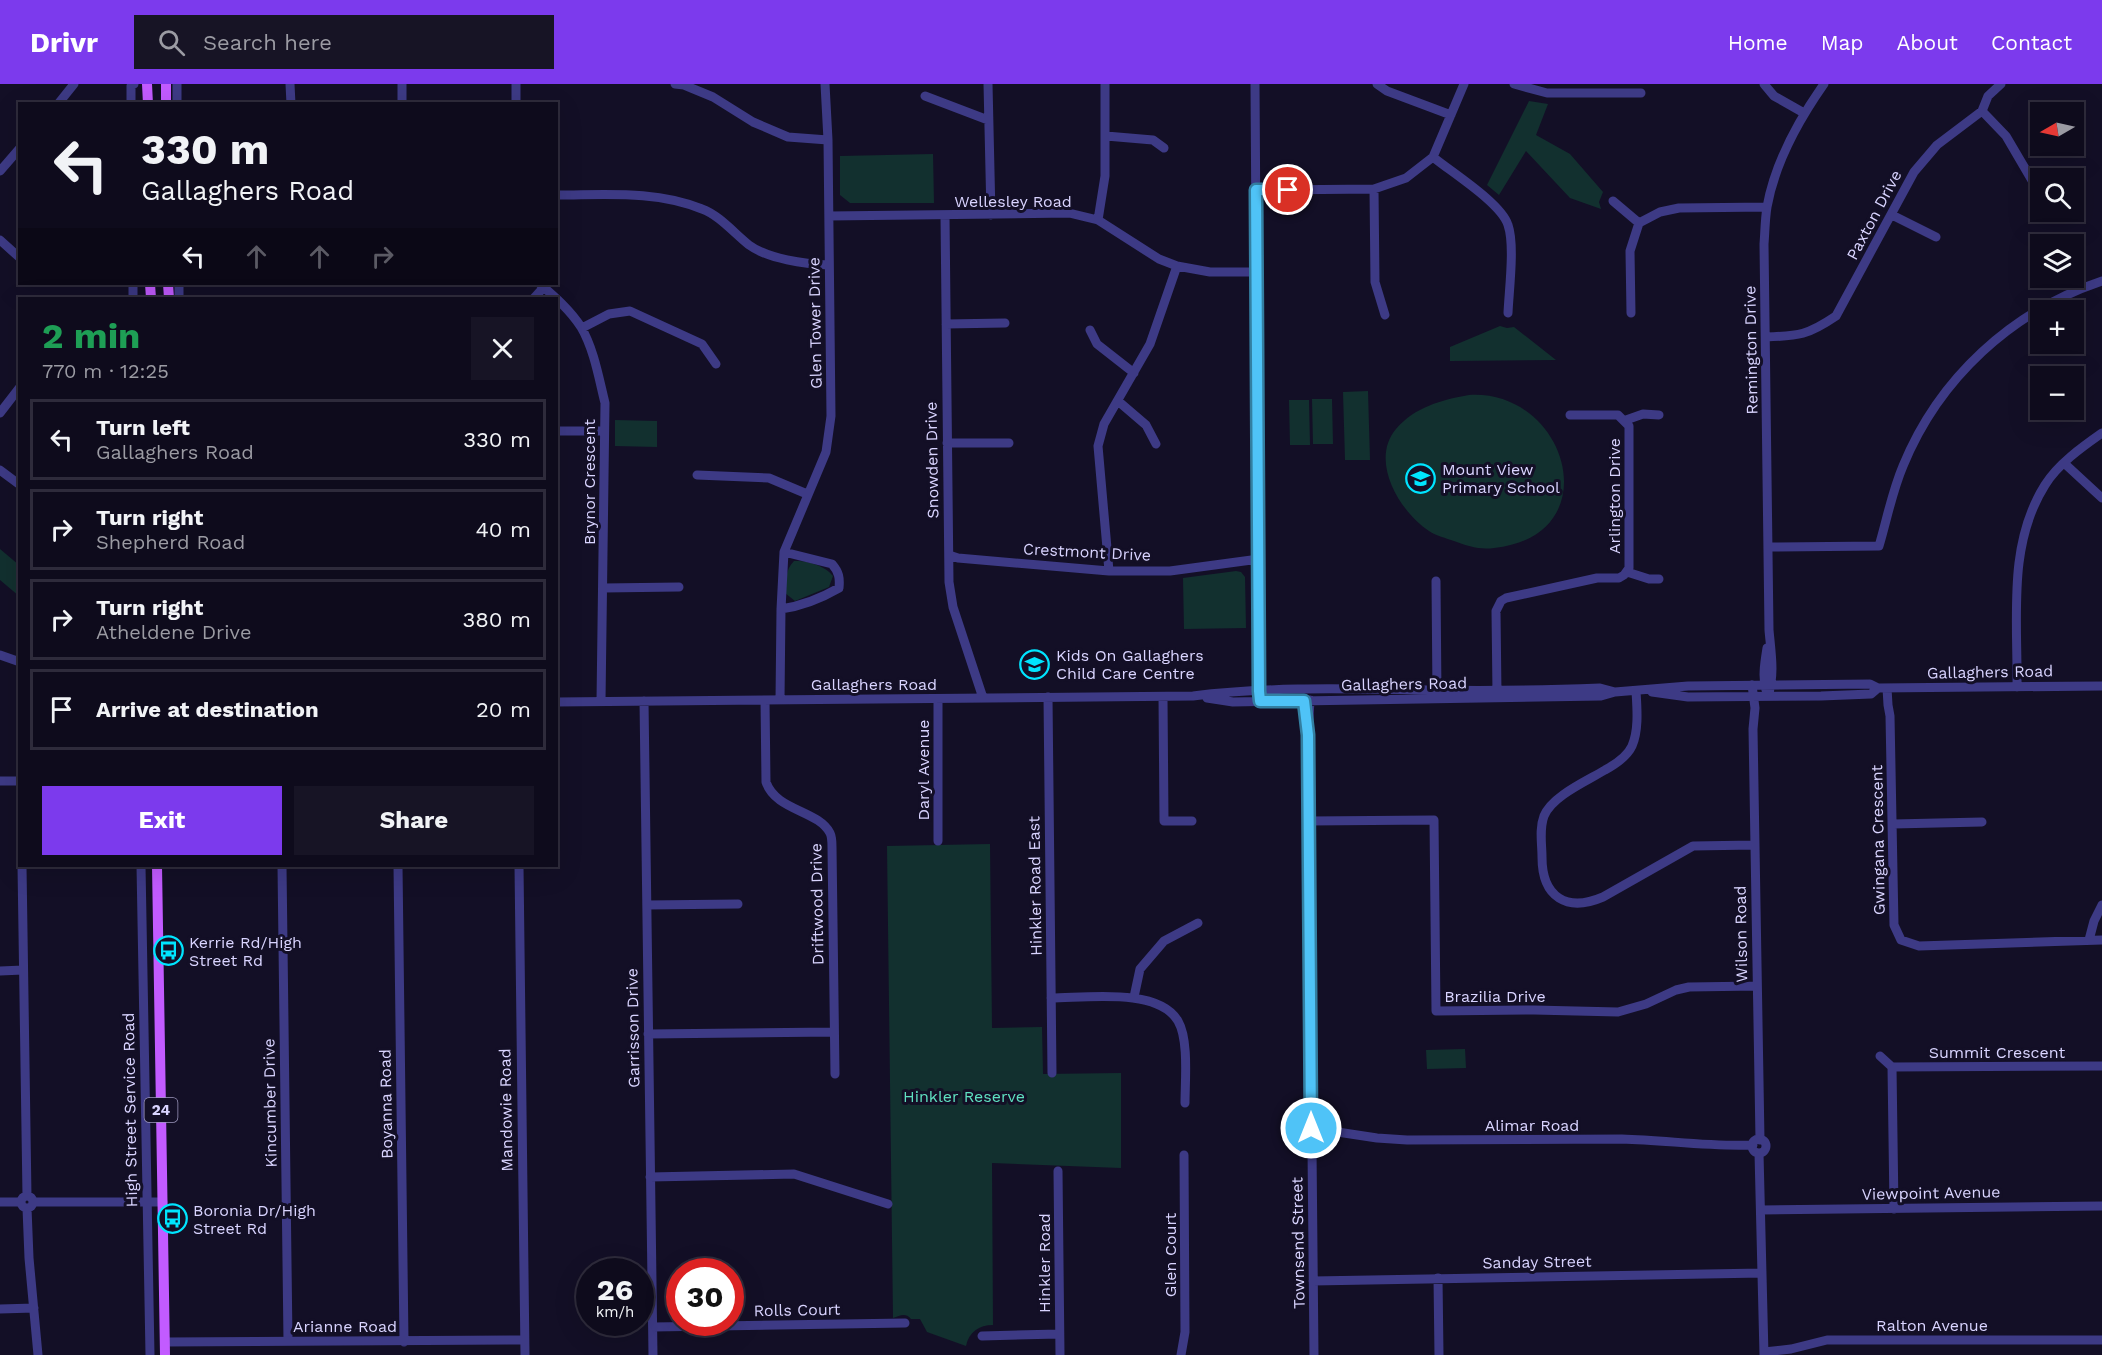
<!DOCTYPE html>
<html lang="en">
<head>
<meta charset="utf-8">
<style>
	:root { --surface:#0e0b1c; --page:#171425; --text:#f1f3f6; --muted:#9b9ba3; --line:#2e2b3b; --accent:#7c3aed }
	body { margin:0; font-family:"Work Sans",sans-serif; background:var(--page); color:var(--text); height:100vh; display:flex; flex-direction:column; font-size:22px; white-space:nowrap }
	* { box-sizing:border-box; margin:0 }
	p { font-size:20px; color:var(--muted) }
	.icon { flex:none; width:33px; height:33px; fill:none; stroke:currentColor; stroke-width:2; stroke-linecap:round; stroke-linejoin:round }
	.map { position:relative; flex:1; overflow:hidden }
	.panel { position:absolute; left:18px; top:213px; width:540px; height:570px; display:flex; flex-direction:column; background:var(--surface); border-radius:0px; box-shadow:0 6px 24px #0002,0 0 0 2px var(--line) }
	.panel>* { flex:none }
	.guide { position:absolute; left:18px; top:18px; width:540px; height:183px; border-radius:0px; box-shadow:0 6px 24px #0002,0 0 0 2px var(--line); background:#0e0b1c; color:var(--text); overflow:hidden }
	.needle { width:39px; rotate:261deg }
	.tools { position:absolute; left:2030px; top:18px; display:grid; gap:12px }
	.tools a { display:grid; place-items:center; width:54px; height:54px; border-radius:0px; background:var(--surface); box-shadow:0 6px 24px #0002,0 0 0 2px var(--line); font-size:30px }
	.speed { position:absolute; left:576px; top:1174px; display:flex; gap:12px; font-size:30px; font-weight:700; text-align:center }
	.speed>* { display:grid; place-content:center; width:78px; height:78px; border-radius:50%; background:var(--surface); box-shadow:0 6px 24px #0002,0 0 0 2px var(--line); line-height:1 }
	.speed small { font-size:15px; font-weight:400 }
	.speed .limit { border:9px solid #d22; background:#fff; color:#111 }
	.pin { position:absolute; display:grid; place-items:center; width:51px; height:51px; color:#fff; margin:-26px; border:3px solid #fff; border-radius:50%; box-shadow:0 2px 6px #0007 }
	.me { position:absolute; width:66px; margin:-33px; rotate:0deg; stroke-linejoin:round; filter:drop-shadow(0 0 4px #0008) }
	.turn { display:flex; align-items:center; gap:21px; height:126px; padding:0 24px; font-size:27px }
	.turn .icon { width:78px; height:78px; stroke-width:2.5 }
	.turn b { display:block; font-size:42px; line-height:51px }
	.lanes { display:flex; align-items:center; height:57px; padding:0 24px; background:#0003; justify-content:center; gap:30px; direction:ltr }
	.lanes .off { opacity:.35 }
	.round { display:grid; place-items:center; flex:none; width:63px; height:63px; border-radius:0px; background:var(--page) }
	.overview { display:flex; align-items:center; justify-content:space-between; height:102px; padding:0 24px }
	h1 { font-size:36px; font-weight:700; line-height:45px; color:#1e9e55 }
	.cta { display:flex; gap:12px; margin-top:auto; padding:12px 24px }
	.cta a { flex:1; height:69px; border-radius:0px; background:var(--accent); color:#fff; font-size:24px; font-weight:700; line-height:69px; text-align:center }
	.cta a+a { background:var(--page); color:var(--text) }
	ul { padding:0; list-style:none }
	li { display:flex; align-items:center; gap:18px; height:81px; margin:0 12px 9px; padding:0 12px; border:3px solid var(--line); border-radius:0px }
	li div { flex:1 }
	li b { display:block; font-size:22px }
	li em { font-style:normal }
	header { display:flex; align-items:center; gap:36px; box-sizing:border-box; height:84px; padding:0 30px; background:var(--accent); color:#fff }
	header strong { font-size:28px }
	nav { display:flex; gap:33px; margin-inline-start:auto; font-size:21px }
	.search { width:420px; height:54px; background:var(--page); display:flex; align-items:center; gap:15px; box-sizing:border-box; padding:0 21px; border-radius:0px; color:var(--muted); font-size:22px }
	.map>svg:first-child { display:block }
</style>
</head>
<body>
<header>
<strong>Drivr</strong>
<div class="search"><svg class="icon" aria-label="search" viewBox="0 0 24 24"><circle cx="10" cy="10" r="6"/><path d="M15 15l6 6"/></svg>Search here</div>
<nav><a>Home</a><a>Map</a><a>About</a><a>Contact</a></nav>
</header>
<div class="map">
<svg width="2102" height="1271" viewBox="0 0 2102 1271">
	<rect width="100%" height="100%" fill="#130f26"/>
	<path fill="#12302f" d="M1529,17L1548,20L1536,51L1570,70L1603,108L1599,118L1601,125L1570,114L1526,67L1499,111L1487,101Z
		M933,70L934,119H850L840,111V72Z
		M1500,242L1507,244L1514,243L1556,276L1450,277V263Z
		M1368,307L1370,376H1345L1343,308Z
		M1469,311C1568,305 1610,452 1494,464C1479,466 1468,462 1454,457C1446,454 1436,452 1429,447C1400,428 1369,377 1396,345C1415,323 1441,316 1469,311Z
		M1312,315H1332L1333,360H1313Z
		M1289,316H1309L1310,361H1290Z
		M615,336L657,337V363L615,362Z
		M0,465L19,481V512L0,496Z
		M794,477C806,476 826,482 833,492L829,503L795,517L785,509C786,497 785,486 794,477Z
		M1236,487L1241,488L1245,493L1246,544L1184,545L1183,494Z
		M990,760L992,944L1042,943L1043,990L1121,989V1084L992,1079L993,1241C979,1241 969,1248 966,1262L927,1248L920,1235H911C905,1228 900,1232 893,1234L887,762Z
		M1465,965L1466,984L1427,985L1426,966Z"/>
	<g fill="none" stroke-linecap="round" stroke-linejoin="round">
		<path stroke="#3d3a85" stroke-width="9" d="M177,0V20
			M290,0L291,20
			M402,0V20
			M516,0V20
			M675,0L684,1L713,13L753,38L788,53L828,56
			M988,0L991,131
			M1255,0L1259,613
			M1377,0L1387,7L1451,31
			M1514,0L1547,9H1641
			M1764,0L1774,12L1804,29
			M925,12L988,36
			M58,20L74,0
			M131,20V2L134,0
			M1982,27L2006,52L2040,110
			M1106,52L1153,56L1164,64
			M1433,73C1451,88 1501,119 1508,141C1515,161 1509,206 1508,229
			M0,87L20,64
			M1374,105L1375,198L1385,231
			M1256,106L1374,105L1406,94L1433,73L1464,0
			M556,111C605,111 656,106 702,125C719,131 734,149 749,161C768,175 805,180 829,181
			M1613,117L1639,139
			M1892,131L1936,153
			M829,132L1069,129L1098,136L1159,175L1177,182L1210,188H1256
			M945,132L949,498L953,523L983,614
			M1098,136L1105,92V0
			M0,156L20,174
			M133,200V214
			M179,200V214
			M540,200C555,213 570,226 581,243C594,265 599,295 605,319L601,617
			M534,214L544,203
			M1631,229L1630,167L1639,139L1660,128L1679,124L1767,123
			M946,240L1005,239
			M582,244L609,230L630,227L702,260L716,280
			M1090,246L1097,260L1134,289
			M1766,253C1799,252 1808,251 1836,232L1914,88L1937,61L1982,27L1988,12L2001,0
			M1118,317L1146,341L1156,360
			M0,329L20,303
			M1626,336L1643,330L1659,331
			M556,347H604
			M947,359H1009
			M2064,379L2102,414
			M0,386L20,401
			M697,391L769,394L807,410
			M1768,463L1879,462C1887,435 1892,408 1903,382C1939,294 2012,227 2102,197
			M949,471L958,474L1109,487H1170L1259,475
			M1109,487L1098,362L1104,340L1150,260L1177,182
			M1627,488L1649,495H1659
			M1436,497L1437,612
			M604,504L679,503
			M781,525C802,522 820,515 839,504C840,494 839,488 832,480L784,468
			M0,571L20,578
			M1752,601L1755,624L1753,645L1760,1056
			M2017,603C2018,536 2007,461 2045,401C2058,380 2082,363 2102,349
			M1887,604L1888,621L1890,632L1894,841L1901,856L1919,862L2102,856
			M1766,606C1762,593 1765,577 1767,564
			M1636,607C1637,624 1639,646 1632,662C1627,673 1616,680 1605,686C1587,697 1552,712 1544,732C1539,745 1542,760 1542,773C1542,788 1545,805 1559,814C1573,823 1589,819 1603,813L1693,762L1754,761
			M1652,608L1688,613L1821,612L1871,610L1878,604
			M1497,610L1496,527L1501,517L1506,514L1597,494H1619L1624,491L1629,484V342L1618,331H1570
			M1768,612C1775,590 1771,569 1769,546L1764,160C1765,148 1765,135 1767,123C1775,78 1798,37 1824,0
			M1048,613L1052,989
			M1163,613L1164,737H1192
			M1207,614L1233,618L1601,612L1615,608L1688,602L1870,600L1878,604L2102,602
			M938,615V757
			M765,616L766,698C776,727 818,726 830,749C832,753 832,759 832,763L835,990
			M780,616L781,525L784,468L826,368L831,332L828,56L825,0
			M1310,616L1308,651L1314,1271
			M644,617L653,1271
			M556,618L1193,612C1273,602 1354,605 1435,606C1490,607 1545,606 1600,604L1615,608
			M0,697H20
			M1309,737L1434,736L1436,927L1534,926L1618,928L1646,920L1676,906L1689,903L1757,902
			M1893,740L1982,738
			M22,782L27,1112
			M141,782L150,1271
			M282,782L288,1257
			M398,782L404,1258
			M519,782L525,1271
			M647,821L738,820
			M2089,856L2094,837L2102,821
			M0,887L23,886
			M1134,913L1140,885L1164,857L1198,839
			M1051,914C1085,914 1158,903 1178,937C1189,956 1185,997 1185,1019
			M648,950L834,948
			M1880,972L1892,983
			M1311,1044L1377,1054L1407,1056L1622,1055C1666,1056 1709,1063 1753,1061
			M1752 1062a7 7 0 1 1 14 0a7 7 0 1 1-14 0Z
			M1759,1069L1764,1271
			M1058,1087L1060,1271
			M650,1093L794,1090L888,1120
			M21 1118a6 6 0 1 1 12 0a6 6 0 1 1-12 0Z
			M0,1118H21
			M33,1118H163
			M27,1124L29,1174L38,1271
			M1894,1125L1892,983L2102,982
			M1761,1126L2102,1122
			M1438,1194L1439,1271
			M1313,1197L1762,1189
			M0,1225L34,1224
			M653,1243L905,1239
			M982,1252L1059,1250
			M165,1258L524,1256
			M1764,1268L1791,1265L1827,1256H2102
			M1181,1271L1185,1248L1184,1071"/>
		<path stroke="#c25bff" stroke-width="10" d="M147,0L148,20
			M166,0V20
			M150,200L151,214
			M168,200L169,214
			M157,782L165,1271"/>
	</g>
	<g fill="none" stroke-linecap="round" stroke-linejoin="round">
		<defs>
			<path id="route" d="M1288,106H1256L1259,607L1260,617H1304L1308,651L1311,1044"/>
		</defs>
		<use href="#route" stroke="#337fa1" stroke-width="15"/>
		<use href="#route" stroke="#4fc3f7" stroke-width="10"/>
	</g>
	<defs>
		<symbol id="school-ring" viewBox="-11 -11 22 22"><circle r="9.5" fill="#130f26" stroke="#00e5ff" stroke-width="1.5"/><path d="M0-5L7-2L0 1L-7-2ZM-4 1L0 2.5L4 1V4Q0 6-4 4Z" fill="#00e5ff"/></symbol>
		<symbol id="bus-ring" viewBox="-11 -11 22 22"><circle r="9.5" fill="#130f26" stroke="#00e5ff" stroke-width="1.5"/><path d="M-5-6H5V4H4V6H2V4H-2V6H-4V4H-5ZM-3.5-4V0h7V-4ZM-3.5 1.2v1.5H-2V1.2ZM2 1.2v1.5H3.5V1.2Z" fill="#00e5ff"/></symbol>
	</defs>
	<g fill-rule="evenodd">
		<use href="#school-ring" x="1404" y="378" width="33" height="33"/>
		<use href="#school-ring" x="1018" y="564" width="33" height="33"/>
		<use href="#bus-ring" x="152" y="850" width="33" height="33"/>
		<use href="#bus-ring" x="156" y="1118" width="33" height="33"/>
	</g>
	<g text-anchor="middle" dominant-baseline="central" stroke-width="6" stroke-linejoin="round" paint-order="stroke">
		<rect fill="#130f26" stroke="#9e99be" stroke-width="1.5" x="144.5" y="1014" width="33" height="24" rx="4.5"/>
		<g font-size="15" font-weight="bold" fill="#d9d4ff">
			<text x="161" y="1026">24</text>
		</g>
		<g font-size="16" fill="#d9d4ff" stroke="#130f26">
			<text x="1013" y="117">Wellesley Road</text>
			<text transform="translate(1874 131) rotate(-62)">Paxton Drive</text>
			<text transform="translate(815 239) rotate(-91)">Glen Tower Drive</text>
			<text transform="translate(1751 266) rotate(-91)">Remington Drive</text>
			<text transform="translate(932 376) rotate(-91)">Snowden Drive</text>
			<text transform="translate(589 398) rotate(-90)">Brynor Crescent</text>
			<text transform="translate(1614 412) rotate(-90)">Arlington Drive</text>
			<text transform="translate(1087 468) rotate(3)">Crestmont Drive</text>
			<text transform="translate(1990 588) rotate(-1)">Gallaghers Road</text>
			<text x="874" y="600">Gallaghers Road</text>
			<text transform="translate(1404 600) rotate(-1)">Gallaghers Road</text>
			<text transform="translate(923 686) rotate(-90)">Daryl Avenue</text>
			<text transform="translate(1878 756) rotate(-91)">Gwingana Crescent</text>
			<text transform="translate(1035 802) rotate(-91)">Hinkler Road East</text>
			<text transform="translate(817 820) rotate(-91)">Driftwood Drive</text>
			<text transform="translate(1741 850) rotate(-91)">Wilson Road</text>
			<text x="1495" y="912">Brazilia Drive</text>
			<text transform="translate(633 944) rotate(-91)">Garrisson Drive</text>
			<text x="1997" y="968">Summit Crescent</text>
			<text transform="translate(270 1019) rotate(-91)">Kincumber Drive</text>
			<text transform="translate(386 1020) rotate(-91)">Boyanna Road</text>
			<text transform="translate(130 1026) rotate(-91)">High Street Service Road</text>
			<text transform="translate(506 1026) rotate(-91)">Mandowie Road</text>
			<text x="1532" y="1041">Alimar Road</text>
			<text transform="translate(1931 1109) rotate(-1)">Viewpoint Avenue</text>
			<text transform="translate(1298 1159) rotate(-91)">Townsend Street</text>
			<text transform="translate(1170 1171) rotate(-90)">Glen Court</text>
			<text transform="translate(1537 1178) rotate(-1)">Sanday Street</text>
			<text transform="translate(1044 1179) rotate(-90)">Hinkler Road</text>
			<text transform="translate(797 1226) rotate(-1)">Rolls Court</text>
			<text x="1932" y="1241">Ralton Avenue</text>
			<text x="345" y="1242">Arianne Road</text>
		</g>
		<g font-size="16" fill="#d9d4ff" stroke="#130f26" text-anchor="start">
			<text x="1442" y="385">Mount View<tspan x="1442" dy="18">Primary School</tspan></text>
			<text x="1056" y="571">Kids On Gallaghers<tspan x="1056" dy="18">Child Care Centre</tspan></text>
			<text x="189" y="858">Kerrie Rd/High<tspan x="189" dy="18">Street Rd</tspan></text>
			<text x="193" y="1126">Boronia Dr/High<tspan x="193" dy="18">Street Rd</tspan></text>
		</g>
		<g font-size="16" fill="#5fe0c0" stroke="#130f26">
			<text x="964" y="1012">Hinkler Reserve</text>
		</g>
	</g>
</svg>
<div class="tools">
<a><svg class="needle" viewBox="-14 -14 28 28"><path d="M0-13l5 13h-10z" fill="#e53935"/><path d="M0 13l5-13h-10z" fill="#9b9ba3"/></svg></a>
<a><svg class="icon" aria-label="search" viewBox="0 0 24 24"><circle cx="10" cy="10" r="6"/><path d="M15 15l6 6"/></svg></a>
<a><svg class="icon" aria-label="layers" viewBox="0 0 24 24"><path d="M12 4l9 5-9 5-9-5zM3 14l9 5 9-5"/></svg></a>
<a>+</a>
<a>−</a>
</div>
<div class="speed"><div>26<small>km/h</small></div><div class="limit">30</div></div>
<div class="pin" style="left:1288px;top:106px;background:#d93025"><svg class="icon" aria-label="arrive" viewBox="0 0 24 24"><path d="M6 21V4h12l-3 4 3 4H6"/></svg></div>
<svg class="me" style="left:1311px;top:1044px" viewBox="-20 -20 40 40"><circle r="17" fill="#4fc3f7" stroke="#fff" stroke-width="3"/><path d="M0-11L8 9 0 5-8 9z" fill="#fff"/></svg>
<div class="guide">
<div class="turn"><svg class="icon" aria-label="left" viewBox="0 0 24 24"><path d="M17 20v-9H6M10 6l-5 5 5 5"/></svg><div><b>330 m</b>Gallaghers Road</div></div>
<div class="lanes"><svg class="icon" aria-label="left" viewBox="0 0 24 24"><path d="M17 20v-9H6M10 6l-5 5 5 5"/></svg><svg class="icon off" aria-label="ahead" viewBox="0 0 24 24"><path d="M12 20V5M6 11l6-6 6 6"/></svg><svg class="icon off" aria-label="ahead" viewBox="0 0 24 24"><path d="M12 20V5M6 11l6-6 6 6"/></svg><svg class="icon off" aria-label="right" viewBox="0 0 24 24"><path d="M7 20v-9h11M14 6l5 5-5 5"/></svg></div>
</div>
<section class="panel">
<div class="overview"><div><h1>2 min</h1><p>770 m · 12:25</p></div><a class="round"><svg class="icon" aria-label="close" viewBox="0 0 24 24"><path d="M6 6l12 12M18 6L6 18"/></svg></a></div>
<ul>
<li><svg class="icon" aria-label="left" viewBox="0 0 24 24"><path d="M17 20v-9H6M10 6l-5 5 5 5"/></svg><div><b>Turn left</b><p>Gallaghers Road</p></div><em>330 m</em></li>
<li><svg class="icon" aria-label="right" viewBox="0 0 24 24"><path d="M7 20v-9h11M14 6l5 5-5 5"/></svg><div><b>Turn right</b><p>Shepherd Road</p></div><em>40 m</em></li>
<li><svg class="icon" aria-label="right" viewBox="0 0 24 24"><path d="M7 20v-9h11M14 6l5 5-5 5"/></svg><div><b>Turn right</b><p>Atheldene Drive</p></div><em>380 m</em></li>
<li><svg class="icon" aria-label="arrive" viewBox="0 0 24 24"><path d="M6 21V4h12l-3 4 3 4H6"/></svg><div><b>Arrive at destination</b></div><em>20 m</em></li>
</ul>
<div class="cta"><a>Exit</a><a>Share</a></div>
</section>
</div>
</body>
</html>
